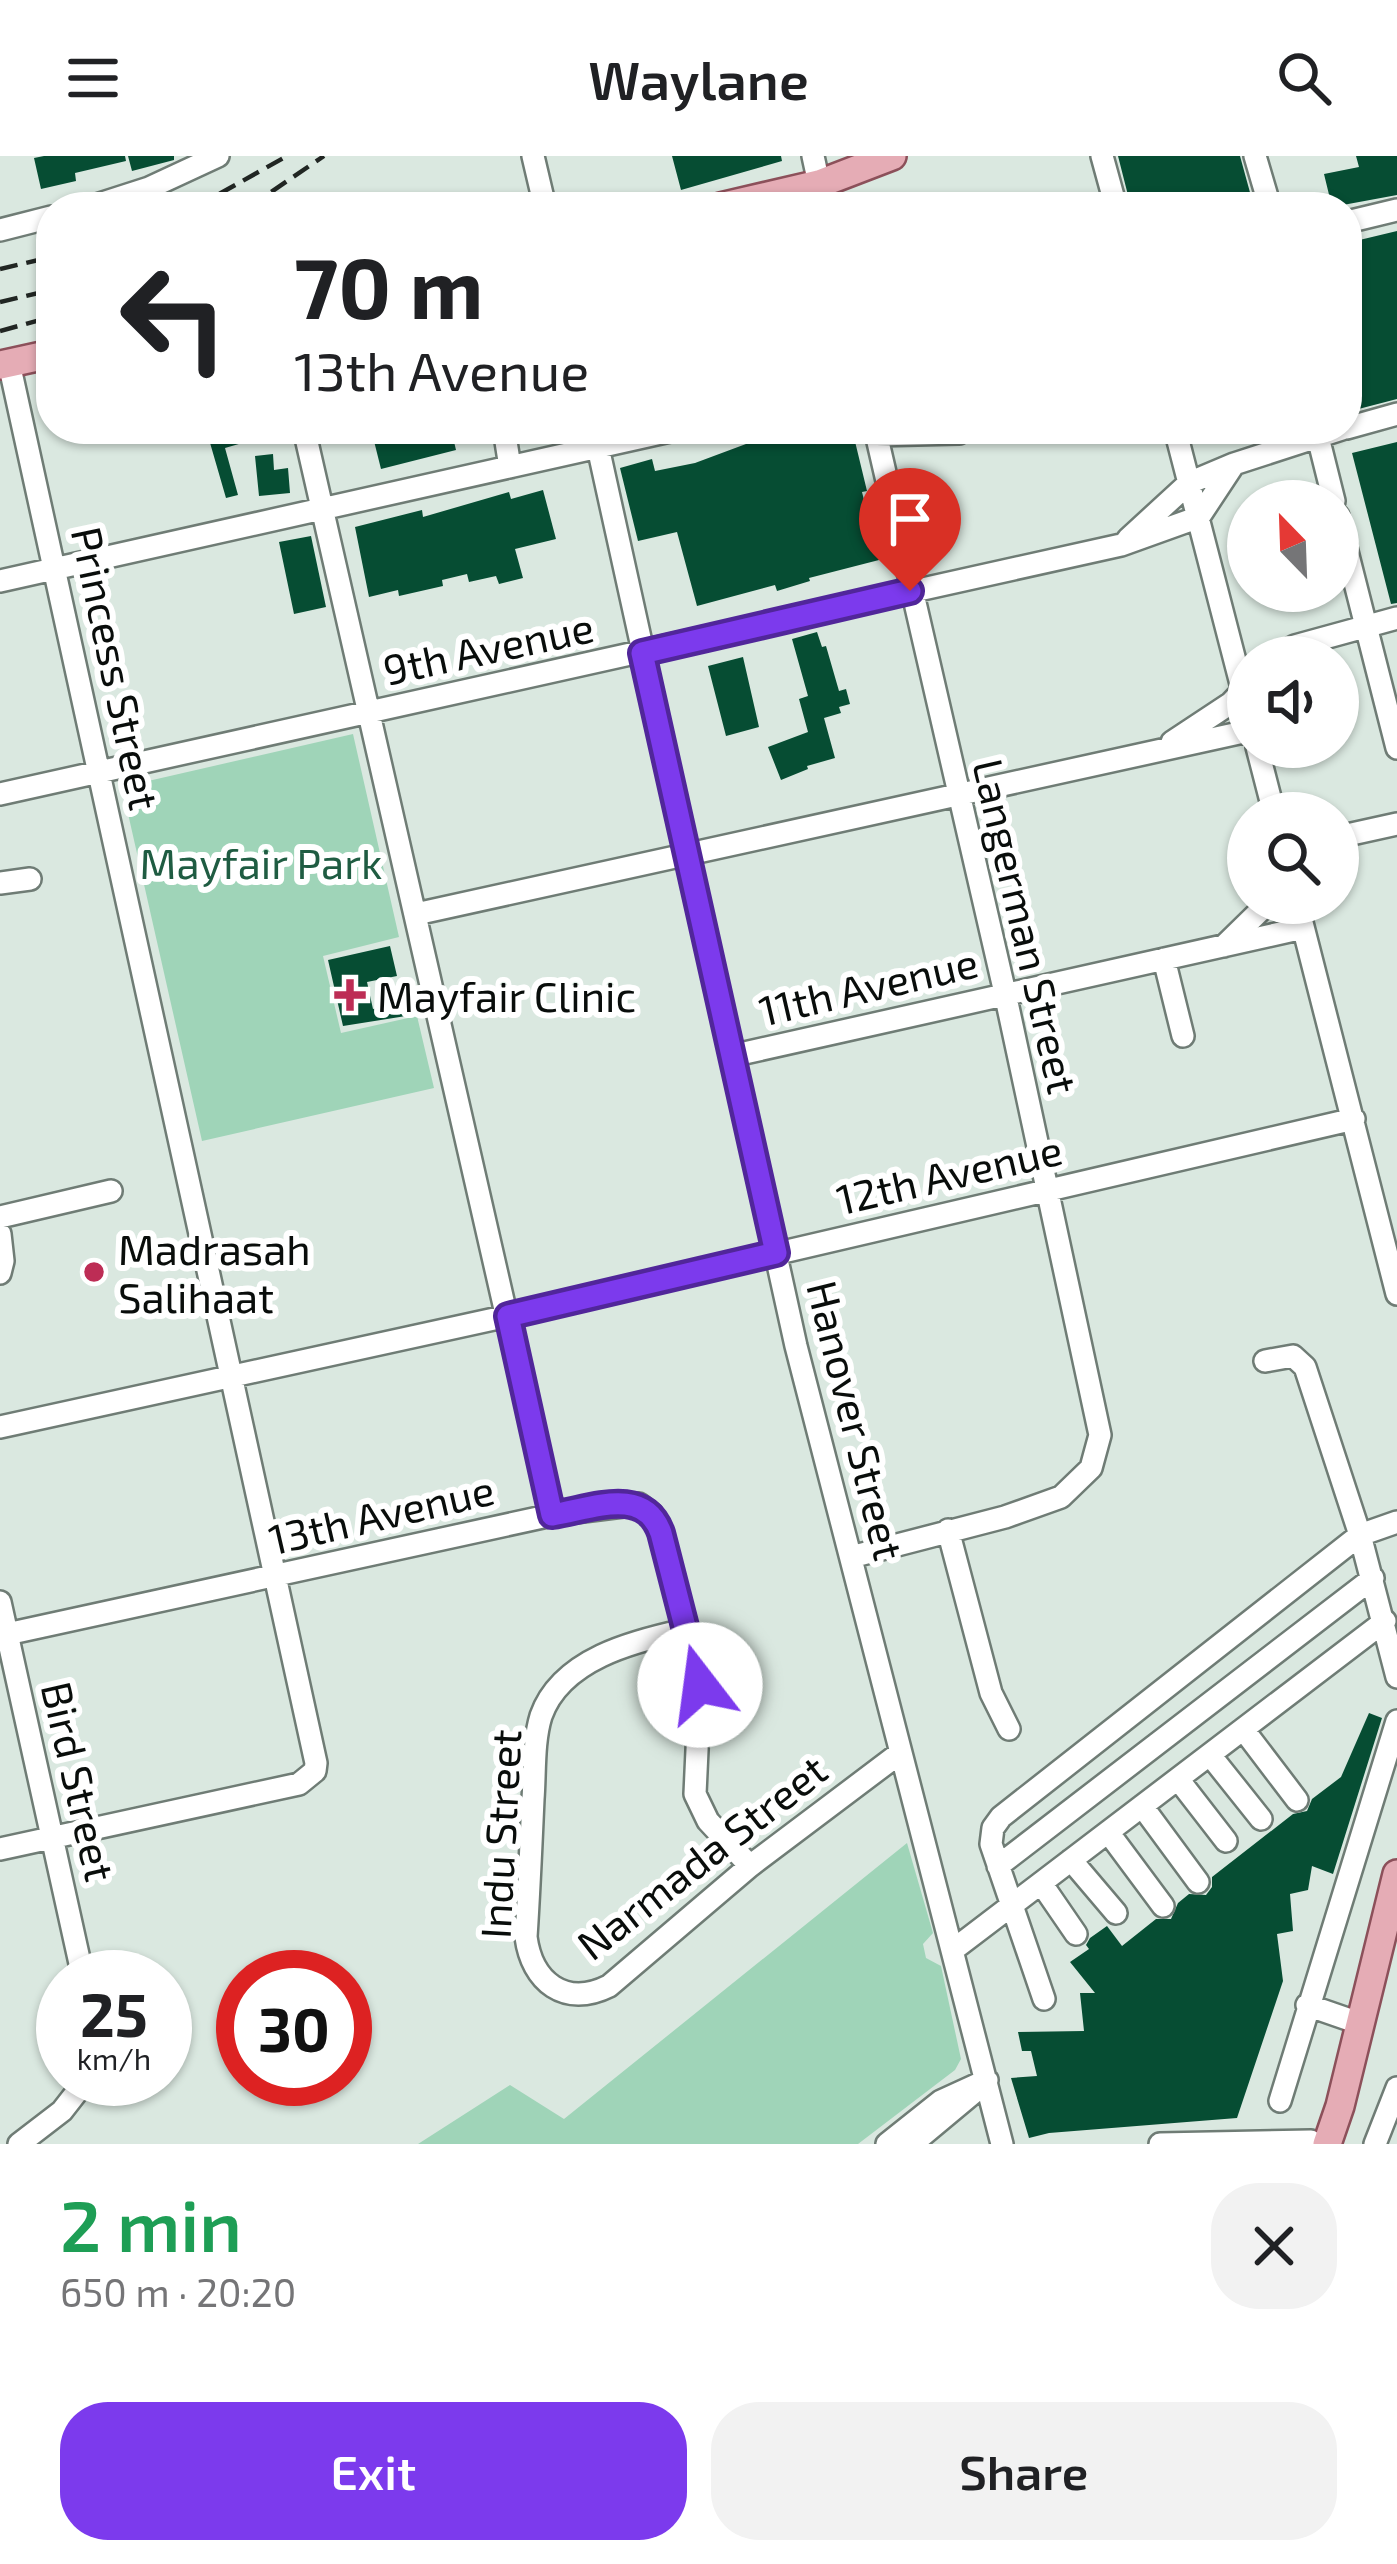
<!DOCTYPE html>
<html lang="en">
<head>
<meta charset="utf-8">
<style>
	:root { --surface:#fff; --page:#f2f2f2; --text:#202124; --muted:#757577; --accent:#7c3aed }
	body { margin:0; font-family:"Exo 2",sans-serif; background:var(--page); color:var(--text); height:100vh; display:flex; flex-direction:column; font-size:45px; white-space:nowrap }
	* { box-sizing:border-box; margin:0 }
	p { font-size:39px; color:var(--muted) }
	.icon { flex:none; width:66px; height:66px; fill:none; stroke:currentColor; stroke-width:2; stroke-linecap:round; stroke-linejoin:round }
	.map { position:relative; height:1988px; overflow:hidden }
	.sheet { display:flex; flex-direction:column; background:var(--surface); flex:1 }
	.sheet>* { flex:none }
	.top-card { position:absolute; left:36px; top:36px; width:1326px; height:252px; border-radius:48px; box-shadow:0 3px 9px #0004; background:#fff; color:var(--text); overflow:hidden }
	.needle { width:78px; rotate:337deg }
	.buttons { position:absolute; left:1227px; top:324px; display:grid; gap:24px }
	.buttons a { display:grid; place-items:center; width:132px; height:132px; border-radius:50%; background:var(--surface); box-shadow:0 3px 9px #0004; font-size:60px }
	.speed { position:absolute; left:36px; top:1794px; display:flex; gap:24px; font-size:60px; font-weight:700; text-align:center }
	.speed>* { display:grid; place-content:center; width:156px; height:156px; border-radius:50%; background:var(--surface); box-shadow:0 3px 9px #0004; line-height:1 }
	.speed small { font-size:30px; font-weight:400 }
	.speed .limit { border:18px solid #d22; background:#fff; color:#111 }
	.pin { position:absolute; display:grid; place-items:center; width:102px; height:102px; color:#fff; margin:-123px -51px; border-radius:50% 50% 50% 0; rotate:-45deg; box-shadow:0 0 12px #0007 }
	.pin .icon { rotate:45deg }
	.me { position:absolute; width:132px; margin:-66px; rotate:345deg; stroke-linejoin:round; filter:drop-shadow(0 0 9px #0008) }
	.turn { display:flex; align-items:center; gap:42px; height:252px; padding:0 60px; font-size:54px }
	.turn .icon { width:156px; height:156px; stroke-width:2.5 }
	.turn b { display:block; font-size:84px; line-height:102px }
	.round { display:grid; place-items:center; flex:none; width:126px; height:126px; border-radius:48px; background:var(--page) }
	.summary { display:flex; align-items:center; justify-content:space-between; height:204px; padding:0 60px }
	h1 { font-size:72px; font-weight:600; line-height:90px; color:#1e9e55 }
	.cta { display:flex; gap:24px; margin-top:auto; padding:24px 60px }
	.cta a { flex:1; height:138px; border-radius:48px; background:var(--accent); color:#fff; font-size:48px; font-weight:600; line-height:138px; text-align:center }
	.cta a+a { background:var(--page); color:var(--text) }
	header { display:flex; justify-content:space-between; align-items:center; height:156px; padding:0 60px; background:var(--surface); font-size:54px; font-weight:600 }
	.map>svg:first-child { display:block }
</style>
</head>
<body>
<header><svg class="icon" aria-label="menu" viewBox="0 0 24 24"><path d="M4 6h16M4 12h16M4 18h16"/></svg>Waylane<svg class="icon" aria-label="search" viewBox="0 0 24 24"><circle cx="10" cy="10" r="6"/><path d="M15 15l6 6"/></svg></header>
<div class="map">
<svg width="1397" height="1988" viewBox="0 0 1397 1988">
	<rect width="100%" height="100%" fill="#dae8e0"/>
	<path fill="#9fd4b8" d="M353,578L399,781L323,800L341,877L417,860L434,932L202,985L122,631Z
		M907,1687L933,1777L923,1788L926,1802L941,1810L961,1903L955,1914L858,1988H418L510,1929L564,1963Z"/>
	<path fill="#064d33" d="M44,0H125L126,5L75,17L76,25L41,33L34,2Z
		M128,0H174V4L132,15Z
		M672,0H781L782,5L681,34Z
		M1118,0H1240L1254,51H1131Z
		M1356,0H1397V39L1332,51L1324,18L1359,11Z
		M1397,75V243L1347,256V87Z
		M206,273H277V277L225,292L238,339L226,342Z
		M371,273H451L456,294L381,313Z
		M809,273H852L867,335L862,336L879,404L809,422L810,425L777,435L775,429L697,450L677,376L638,385L620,312L652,303L655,315L695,307L754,285V281L777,276L778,282Z
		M1397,286V447L1391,448L1352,297Z
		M273,298L274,314L288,312L290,337L259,340L255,300Z
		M543,334L556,383L515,393L523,422L499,428L496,420L469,426L467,418L442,424L443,430L399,440L398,434L369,441L355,371L422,354L423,361L509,336L511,343Z
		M311,380L326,451L294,458L279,386Z
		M817,476L822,491L826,490L839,535L846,533L850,548L839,551L841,557L824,562L835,602L807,610L808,613L781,624L768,591L808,576L799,543L808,540L792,483Z
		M743,501L759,571L726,580L708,510Z
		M390,790L397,820L367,826L373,853L403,846L406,860L343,870L328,804Z
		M1369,1557L1382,1562L1333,1718L1312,1710L1308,1734L1290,1738L1293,1775L1277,1778L1283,1825L1237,1962L1049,1977L1029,1982L1011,1922L1037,1920L1031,1895H1022L1018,1876L1084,1875L1080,1837H1095L1070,1806L1089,1793L1086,1789L1090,1782L1107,1770L1122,1790L1156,1763H1171L1178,1747L1189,1738L1206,1739L1212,1731V1721L1293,1658L1307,1655L1312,1643L1341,1621Z"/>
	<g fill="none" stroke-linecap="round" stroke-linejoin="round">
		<defs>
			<path id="minor" d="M533,0L545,51
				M813,0L824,51
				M1102,0L1116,51
				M1255,0L1270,51
				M90,51L149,32L218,0
				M1347,66L1397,54
				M0,74L51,61
				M1347,272L1397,258
				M304,273L552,1359
				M504,273L510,311
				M594,273L796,1190L1002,1988
				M1175,273L1248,555
				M1316,273L1334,345
				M876,279L959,277
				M1338,360L1397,592
				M1128,383L1189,327L1234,308L1342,273
				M0,425L679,273
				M1274,501L1295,490L1397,462
				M1172,586L1231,547L1248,529
				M1257,591L1274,657
				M0,638L1121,389L1199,361L1234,308
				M1338,681L1397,668
				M0,727L30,723
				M1297,747L1397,1138
				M416,758L1248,575
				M1224,790L1268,747
				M1164,803L1183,880
				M731,900L1303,772
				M0,1061L111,1035
				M0,1078L3,1105L0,1117
				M1265,1205L1293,1200L1305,1211L1360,1379L1397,1521
				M0,1271L508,1160L1354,963
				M948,1374L991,1537L1009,1573
				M851,1401L1005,1361L1061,1341L1091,1312L1100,1279L1005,837L875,273
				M0,1446L83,1821
				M685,1474C634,1485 561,1503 541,1560C533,1586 535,1617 533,1643C531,1689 529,1735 526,1781C532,1826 565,1852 609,1830L750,1710L900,1597
				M7,1478L552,1359L639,1348L652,1358L661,1377L700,1529L695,1638L708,1665L750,1710
				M1243,1573L1297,1644
				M1210,1599L1261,1663
				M1178,1623L1226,1685
				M1142,1650L1198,1726
				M1108,1676L1163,1750
				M0,1693L299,1628L315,1615L316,1607L9,207
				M1071,1704L1116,1757
				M998,1710L1373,1422
				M1041,1727L1076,1778
				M953,1794L1385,1465
				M1044,1843L991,1688L993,1672L1001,1661L1360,1379L1397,1366
				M1307,1849L1359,1867
				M1280,1945L1397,1565
				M19,1988L62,1955L87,1923
				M887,1988L941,1945L987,1924
				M912,1988L978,1933
				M1160,1988L1311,1985
				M1375,1988L1397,1932"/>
			<path id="major" d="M720,51L819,28L892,0
				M0,209L51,198
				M1327,1988L1340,1950L1397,1718"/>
		</defs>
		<use href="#minor" stroke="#6f7c75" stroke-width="26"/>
		<use href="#major" stroke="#8c505a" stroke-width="32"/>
		<use href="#minor" stroke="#fff" stroke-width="21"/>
		<use href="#major" stroke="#e5acb5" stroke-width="27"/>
		<path stroke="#212623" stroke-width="4.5" stroke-dasharray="18 9" stroke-linecap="butt" d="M196,51L287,0
			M249,51L324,0
			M0,113L51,101
			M0,146L51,134
			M0,175L51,161"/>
	</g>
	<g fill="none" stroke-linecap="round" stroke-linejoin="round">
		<defs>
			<path id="route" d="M700,1529L661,1377C644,1329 591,1353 552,1359L508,1160L776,1097L642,497L910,435"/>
		</defs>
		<use href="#route" stroke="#51269a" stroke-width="30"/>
		<use href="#route" stroke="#7c3aed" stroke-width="21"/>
	</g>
	<g fill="#bd2d55" stroke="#fff" stroke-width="4.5">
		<path d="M344 821h12v12h12v12h-12v12h-12v-12h-12v-12h12z"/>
		<circle cx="94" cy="1116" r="12"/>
	</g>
	<g text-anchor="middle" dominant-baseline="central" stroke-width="12" stroke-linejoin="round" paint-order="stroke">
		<g font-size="42" fill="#090d0b" stroke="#fff">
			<text transform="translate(488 491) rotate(-12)">9th Avenue</text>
			<text transform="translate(117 512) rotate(78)">Princess Street</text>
			<text transform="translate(1027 770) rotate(77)">Langerman Street</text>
			<text transform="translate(868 829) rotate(-13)">11th Avenue</text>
			<text transform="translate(949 1017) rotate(-13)">12th Avenue</text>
			<text transform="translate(857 1264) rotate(76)">Hanover Street</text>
			<text transform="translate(381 1357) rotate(-13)">13th Avenue</text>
			<text transform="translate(80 1625) rotate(77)">Bird Street</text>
			<text transform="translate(499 1678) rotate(-87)">Indu Street</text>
			<text transform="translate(701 1700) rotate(-38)">Narmada Street</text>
		</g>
		<g font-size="42" fill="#1f5c42" stroke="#fff">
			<text x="261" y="706">Mayfair Park</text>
		</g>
		<g font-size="42" fill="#090d0b" stroke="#fff" text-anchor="start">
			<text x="377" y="839">Mayfair Clinic</text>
			<text x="118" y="1092">Madrasah<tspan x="118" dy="48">Salihaat</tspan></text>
		</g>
	</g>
</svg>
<div class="buttons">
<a><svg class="needle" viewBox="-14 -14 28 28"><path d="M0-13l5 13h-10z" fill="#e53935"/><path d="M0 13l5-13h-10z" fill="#757577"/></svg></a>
<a><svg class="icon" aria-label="sound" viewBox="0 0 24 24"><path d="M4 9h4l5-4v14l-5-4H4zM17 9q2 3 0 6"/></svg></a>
<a><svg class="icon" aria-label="search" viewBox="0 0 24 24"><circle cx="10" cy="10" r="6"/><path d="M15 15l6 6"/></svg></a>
</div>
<div class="speed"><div>25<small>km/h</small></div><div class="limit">30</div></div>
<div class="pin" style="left:910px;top:435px;background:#d93025"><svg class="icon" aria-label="arrive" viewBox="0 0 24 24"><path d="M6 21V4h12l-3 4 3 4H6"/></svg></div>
<svg class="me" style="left:700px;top:1529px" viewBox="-20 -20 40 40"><circle r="19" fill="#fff"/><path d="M0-13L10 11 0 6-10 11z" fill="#7c3aed"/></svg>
<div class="top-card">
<div class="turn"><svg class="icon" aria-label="left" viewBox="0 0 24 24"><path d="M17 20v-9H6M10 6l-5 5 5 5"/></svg><div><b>70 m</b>13th Avenue</div></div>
</div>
</div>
<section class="sheet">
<div class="summary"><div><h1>2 min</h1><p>650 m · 20:20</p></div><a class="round"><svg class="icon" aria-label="close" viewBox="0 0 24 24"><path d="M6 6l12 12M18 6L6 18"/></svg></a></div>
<div class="cta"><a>Exit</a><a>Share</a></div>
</section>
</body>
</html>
